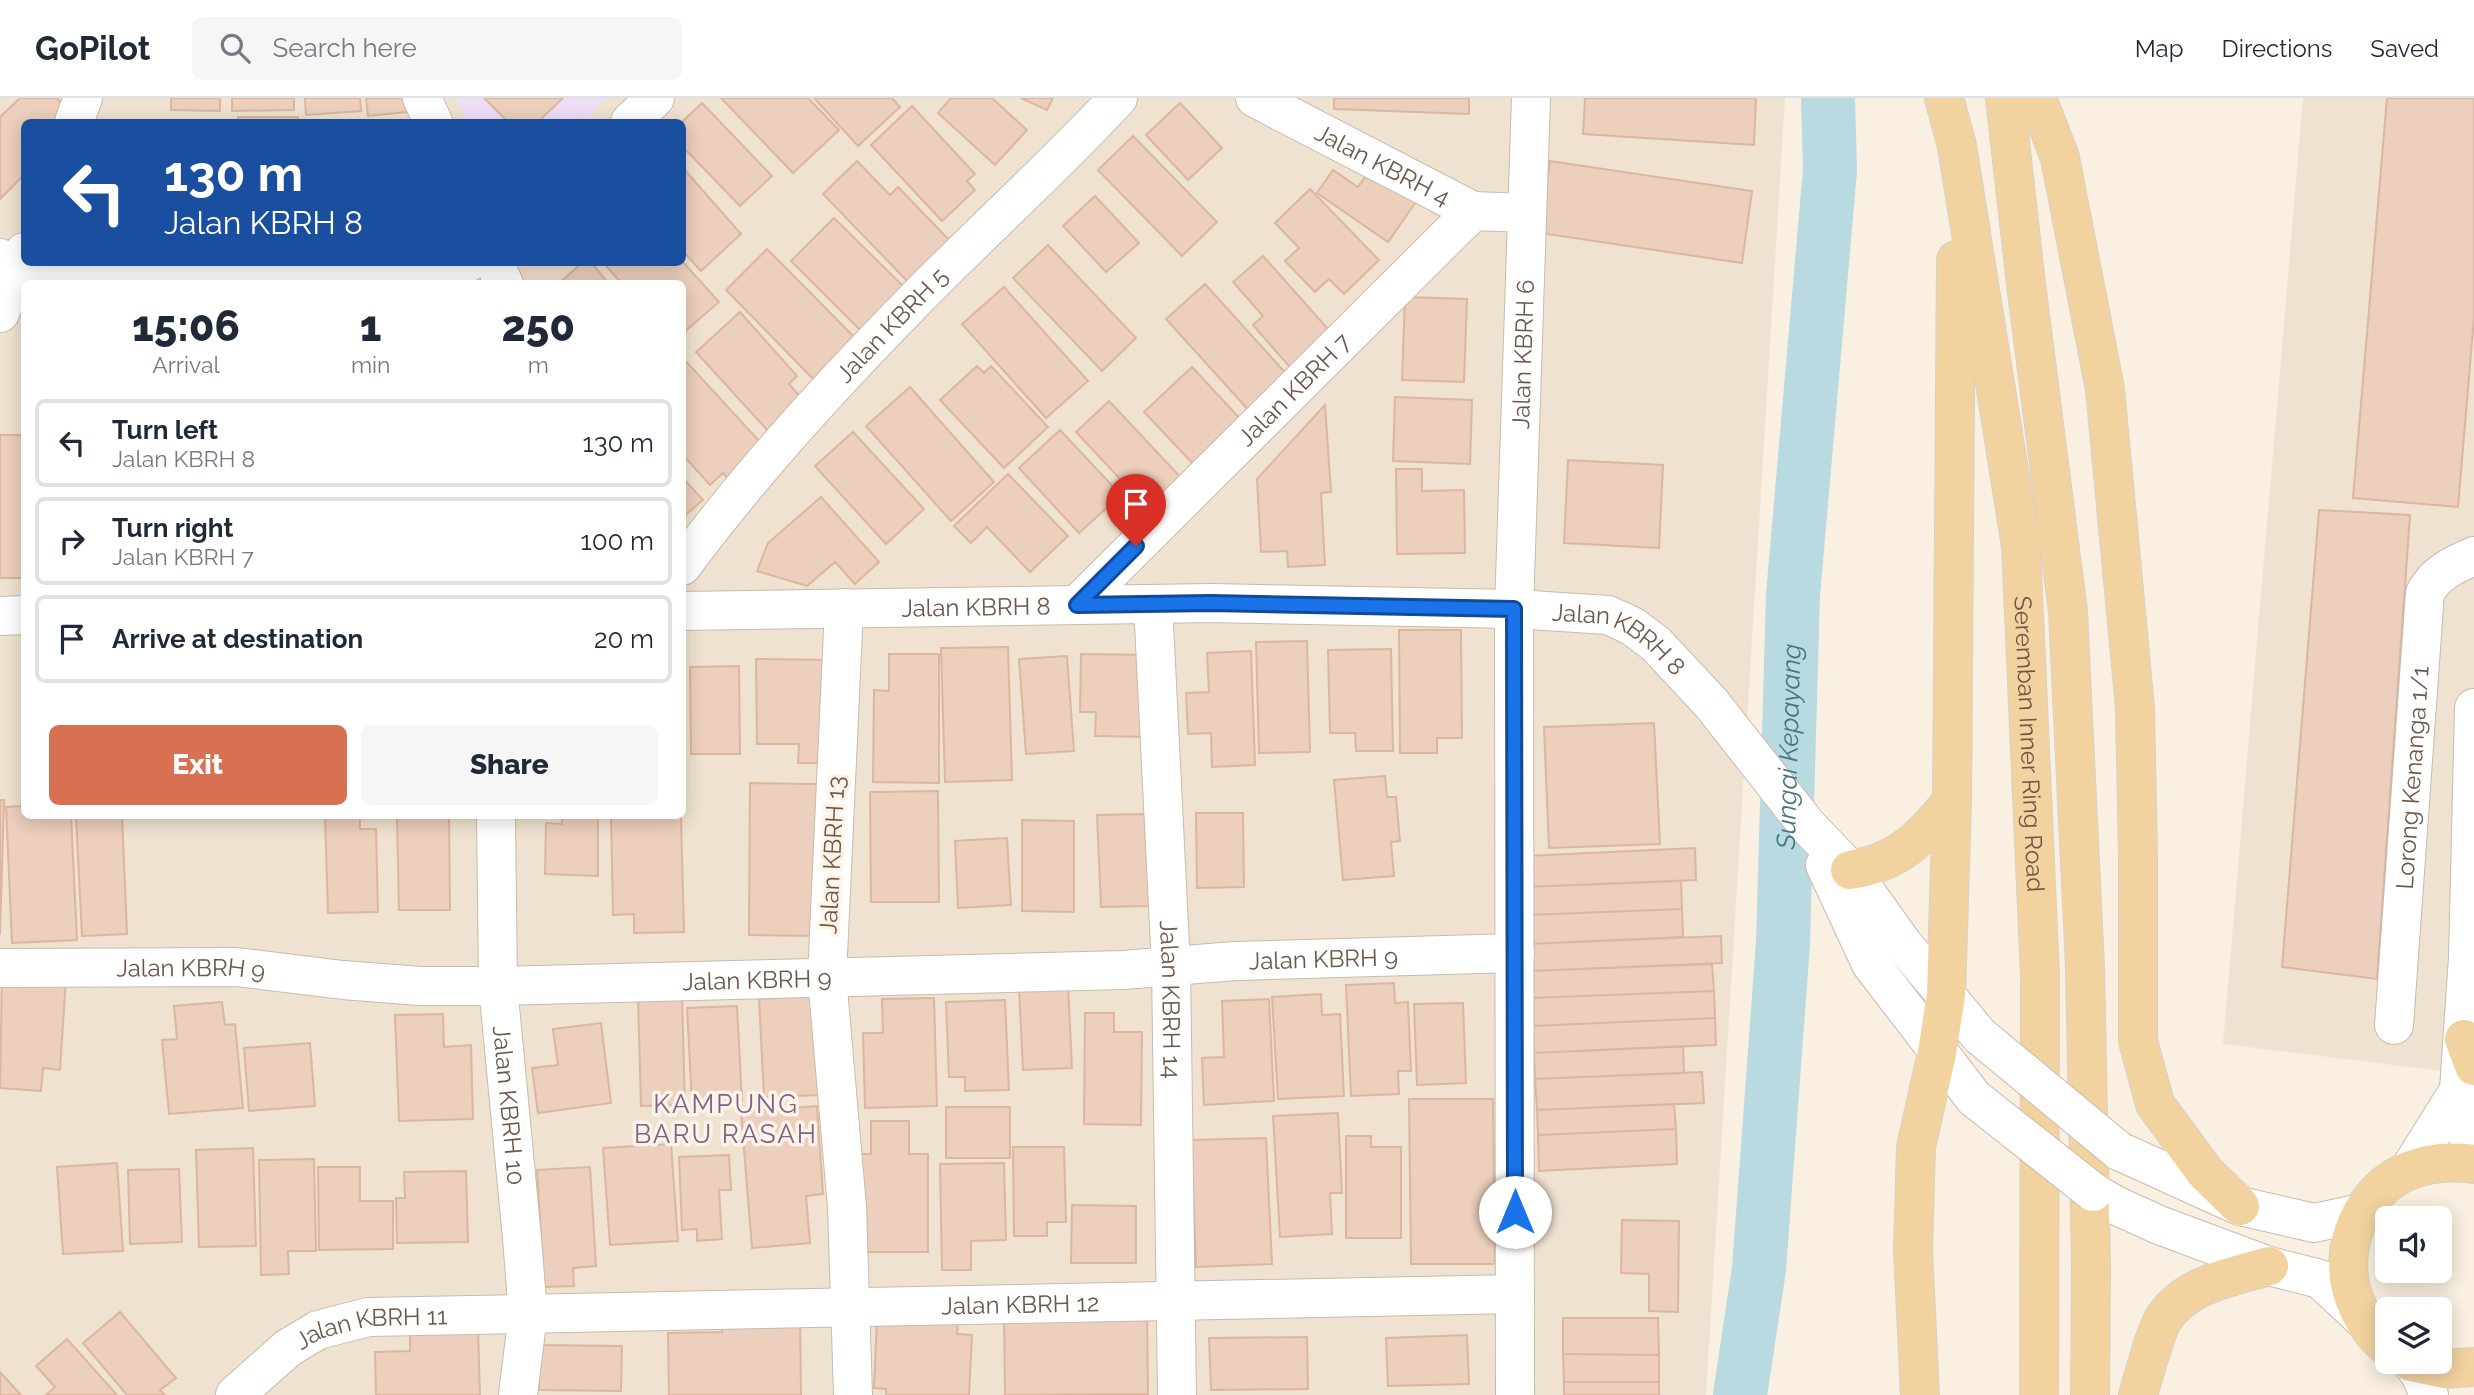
<!DOCTYPE html>
<html lang="en">
<head>
<meta charset="utf-8">
<style>
	:root { --surface:#fff; --page:#f6f6f7; --text:#1f2937; --muted:#747a83; --line:#e0e1e3; --accent:#d87052 }
	body { margin:0; font-family:Raleway,sans-serif; background:var(--page); color:var(--text); height:100vh; display:flex; flex-direction:column; font-size:26px; white-space:nowrap }
	* { box-sizing:border-box; margin:0 }
	p { font-size:23px; color:var(--muted) }
	.icon { flex:none; width:38px; height:38px; fill:none; stroke:currentColor; stroke-width:2; stroke-linecap:round; stroke-linejoin:round }
	.map { position:relative; flex:1; overflow:hidden }
	.sheet { position:absolute; left:21px; top:182px; width:665px; height:539px; display:flex; flex-direction:column; background:var(--surface); border-radius:10px; box-shadow:0 4px 18px #0003 }
	.sheet>* { flex:none }
	.hud { position:absolute; left:21px; top:21px; width:665px; height:147px; border-radius:10px; box-shadow:0 4px 18px #0003; background:#1a4fa0; color:#fff; overflow:hidden }
	.buttons { position:absolute; left:2375px; top:1108px; display:grid; gap:14px }
	.buttons a { display:grid; place-items:center; width:77px; height:77px; border-radius:10px; background:var(--surface); box-shadow:0 4px 18px #0003; font-size:35px }
	.pin { position:absolute; display:grid; place-items:center; width:60px; height:60px; color:#fff; margin:-72px -30px; border-radius:50% 50% 50% 0; rotate:-45deg; box-shadow:0 0 7px #0007 }
	.pin .icon { rotate:45deg }
	.me { position:absolute; width:77px; margin:-38px; rotate:0deg; stroke-linejoin:round; filter:drop-shadow(0 0 5px #0008) }
	.turn { display:flex; align-items:center; gap:24px; height:147px; padding:0 28px; font-size:32px }
	.turn .icon { width:91px; height:91px; stroke-width:2.5 }
	.turn b { display:block; font-size:49px; line-height:60px }
	.eta { display:flex; justify-content:space-evenly; align-items:center; height:119px; text-align:center }
	.eta b { font-size:42px; font-weight:800; line-height:49px }
	.button { display:flex; gap:14px; margin-top:auto; padding:14px 28px }
	.button a { flex:1; height:80px; border-radius:10px; background:var(--accent); color:#fff; font-size:28px; font-weight:800; line-height:80px; text-align:center }
	.button a+a { background:var(--page); color:var(--text) }
	ul { padding:0; list-style:none }
	li { display:flex; align-items:center; gap:21px; height:88px; margin:0 14px 10px; padding:0 14px; border:4px solid var(--line); border-radius:10px }
	li div { flex:1 }
	li b { display:block; font-size:26px }
	li em { font-style:normal }
	header { display:flex; align-items:center; gap:42px; box-sizing:border-box; height:98px; padding:0 35px; background:var(--surface); border-bottom:2px solid var(--line) }
	header strong { font-size:33px }
	nav { display:flex; gap:38px; margin-inline-start:auto; font-size:24px }
	.search { width:490px; height:63px; background:var(--page); display:flex; align-items:center; gap:18px; box-sizing:border-box; padding:0 24px; border-radius:10px; color:var(--muted); font-size:26px }
	.map>svg:first-child { display:block }
</style>
</head>
<body>
<header>
<strong>GoPilot</strong>
<div class="search"><svg class="icon" aria-label="search" viewBox="0 0 24 24"><circle cx="10" cy="10" r="6"/><path d="M15 15l6 6"/></svg>Search here</div>
<nav><a>Map</a><a>Directions</a><a>Saved</a></nav>
</header>
<div class="map">
<svg width="2474" height="1297" viewBox="0 0 2474 1297">
	<rect width="100%" height="100%" fill="#f9f0e1"/>
	<path fill="#f0e2d0" fill-rule="evenodd" d="M0,0H1785L1706,1297H0ZM24,24H682V164H24ZM24,186H682V718H24Z
		M2303,0H2474V977L2223,946Z"/>
	<path fill="#eddef5" d="M456,0H607L583,24H466Z"/>
	<g fill="none" stroke-linecap="round" stroke-linejoin="round">
		<path stroke="#b8dae0" stroke-width="54" id="s1" d="M1740,1297L1759,1171L1783,845L1793,497L1830,72L1828,0"/>
	</g>
	<path fill="#eccfbc" stroke="#dcb69e" stroke-width="2" d="M20,0H57L71,15L61,24H24V77L0,101V19Z
		M171,0H220V13L171,12Z
		M232,0H294V12L232,13Z
		M305,0H360L361,13L306,17Z
		M366,0H405L407,14L368,18Z
		M484,0H563L538,24H508Z
		M721,0H808L839,32L793,75Z
		M814,0H892L900,9L858,48Z
		M951,0H992L1027,32L995,67L938,15Z
		M1021,0H1053L1047,12Z
		M1334,0H1469V16L1334,11Z
		M1585,0H1756L1754,47L1583,36Z
		M2387,0H2474V220L2458,409L2353,400Z
		M702,5L772,78L740,108L682,48V24Z
		M1180,5L1222,50L1188,82L1146,37Z
		M912,8L975,76L967,83L975,92L942,123L871,47Z
		M238,19H298V24H238Z
		M1133,38L1217,124L1182,158L1098,72Z
		M857,63L890,97L898,89L952,145L910,186L823,96Z
		M1550,63L1752,93L1742,165L1540,135Z
		M1374,66L1420,98L1388,144L1317,95L1333,72L1358,89Z
		M683,70L741,136L701,173L682,152Z
		M1310,91L1379,162L1344,196L1329,181L1315,194L1285,163L1299,150L1275,125Z
		M1095,98L1139,145L1106,174L1063,128Z
		M834,120L911,196L867,239L791,163Z
		M1048,147L1136,240L1102,273L1013,180Z
		M767,151L866,251L824,292L726,192Z
		M1263,158L1336,240L1296,276L1253,227L1263,218L1233,184Z
		M682,163L719,204L682,236V186H622L603,164H682Z
		M583,164H591L609,186H558Z
		M1205,186L1291,281L1252,316L1166,221Z
		M1004,189L1088,283L1046,320L962,226Z
		M1405,199L1467,201L1464,284L1402,282Z
		M740,214L797,278L789,286L804,303L769,334L696,254Z
		M682,259L771,356L735,388L723,375L710,387L682,356Z
		M977,268L984,275L991,268L1048,329L1004,370L940,302Z
		M1192,269L1245,326L1197,370L1144,314Z
		M910,289L994,384L951,423L866,328Z
		M1395,299L1472,302L1470,366L1393,363Z
		M1109,303L1184,383L1151,414L1076,334Z
		M1325,307L1331,394L1321,395L1325,467L1288,469L1287,453L1261,454L1257,381Z
		M1060,332L1121,397L1079,435L1019,370Z
		M853,334L924,411L886,446L815,368Z
		M0,337H24V480H0Z
		M1568,362L1663,367L1659,450L1564,445Z
		M1396,371H1422V393L1464,392L1465,455L1397,456Z
		M1008,376L1068,438L1030,474L987,429L971,445L954,428Z
		M682,379L703,402L682,420Z
		M821,399L879,464L855,486L835,464L807,488L757,473L768,445Z
		M2319,412L2410,417L2377,881L2282,869Z
		M1399,532H1461L1462,640H1437V655H1400Z
		M1307,543L1310,654L1259,655L1256,544Z
		M1008,549L1012,682L945,684L941,550Z
		M1391,551L1393,653H1356L1355,635H1330L1328,552Z
		M1251,553L1255,667L1212,669L1211,635L1188,636L1186,595L1209,594L1207,555Z
		M889,556H939V685L873,684L874,592L889,593Z
		M1081,556L1154,557L1153,639L1095,638L1096,614H1080Z
		M1067,558L1074,653L1026,656L1019,561Z
		M756,561L829,562L835,665H798L799,646H757Z
		M739,568L740,656H691L690,569Z
		M1654,625L1660,746L1549,750L1544,629Z
		M1385,678L1387,699H1396L1400,743L1391,744L1394,778L1343,782L1334,682Z
		M750,685L818,686L816,838L749,837Z
		M938,693L939,804H871L870,694Z
		M0,702H4L0,837Z
		M24,708V718H71L77,842L12,845L6,709Z
		M1196,715H1243L1244,789L1197,790Z
		M1146,716L1150,808L1101,809L1097,717Z
		M76,718H122L127,836L82,838Z
		M325,718H360V731H376L378,814L328,815Z
		M562,718H598V778L545,776L546,725L562,726Z
		M611,718H681L684,834L634,835V816L613,817Z
		M397,720H449L450,812H399Z
		M1022,722L1074,723V814L1022,813Z
		M1007,740L1011,807L958,810L955,743Z
		M1695,750L1696,782L1525,789L1524,758Z
		M1681,783L1682,811L1527,817L1525,789Z
		M1682,811L1683,839L1528,846L1527,817Z
		M1721,838L1722,865L1530,873L1528,846Z
		M1712,866L1714,893L1531,900L1530,873Z
		M2,877L66,881L60,972L43,970L41,993L0,990Z
		M1394,885L1395,905L1408,904L1411,973H1398L1399,996L1351,998L1346,887Z
		M1068,888L1072,970L1023,972L1019,890Z
		M1714,893L1715,920L1532,928L1531,900Z
		M1321,896L1322,917L1340,916L1344,998L1278,1001L1272,899Z
		M818,898L823,997L764,999L759,901Z
		M682,899L685,1007L641,1008L638,900Z
		M934,900L937,1008L865,1010L863,935H883L882,901Z
		M1269,901L1274,1003L1204,1007L1202,960L1224,959L1222,903Z
		M1005,902L1009,992L965,993V979H949L946,904Z
		M222,904L225,927L235,926L243,1010L169,1016L162,942L177,941L174,908Z
		M1463,905L1466,985L1417,987L1414,906Z
		M737,908L742,1003L692,1005L687,910Z
		M1085,915H1114V934H1142L1141,1027L1084,1026Z
		M443,916L444,949L471,947L473,1021L399,1023L395,917Z
		M1715,920L1716,947L1534,955L1532,928Z
		M601,925L611,1005L538,1015L532,970L558,967L553,931Z
		M310,945L315,1008L249,1013L244,950Z
		M1683,948L1684,975L1535,981L1534,955Z
		M1702,974L1704,1005L1537,1012L1535,981Z
		M1409,1001H1493L1495,1166H1411Z
		M1674,1006L1676,1031L1538,1037L1537,1012Z
		M817,1008L823,1096L806,1098L810,1145L752,1150L741,1014Z
		M946,1009H1010V1060H946Z
		M1338,1015L1342,1095H1330L1332,1136L1280,1139L1273,1018Z
		M871,1023H909V1056H928V1154H855L856,1056H871Z
		M1676,1031L1677,1066L1539,1073L1538,1037Z
		M1346,1038H1371V1049H1401V1140H1346Z
		M1266,1040L1272,1166L1196,1169L1191,1042Z
		M671,1046L678,1143L610,1147L603,1050Z
		M1013,1049H1064L1066,1124H1047V1138H1014Z
		M253,1050L256,1148L199,1149L196,1052Z
		M729,1057L731,1092H719L722,1141L697,1143V1131L682,1132L679,1059Z
		M314,1061L316,1153H288L289,1176L261,1177L259,1062Z
		M117,1065L123,1153L63,1156L57,1069Z
		M1004,1065L1006,1142L971,1143V1172H942L940,1066Z
		M318,1069H360V1103H393V1151L319,1152Z
		M590,1069L596,1168L573,1170L574,1188L544,1189L537,1072Z
		M179,1071L182,1144L130,1146L128,1072Z
		M466,1073L468,1144L397,1145L396,1100H405L404,1074Z
		M1072,1107L1136,1108V1165H1071Z
		M1622,1122L1679,1123L1678,1214L1649,1213V1176L1621,1175Z
		M1147,1211L1148,1296L1005,1297L1004,1212Z
		M120,1214L176,1280L160,1292L165,1297H127L83,1245Z
		M722,1214H800L801,1297H669L668,1235L722,1234Z
		M877,1219L958,1223L957,1236L972,1237L969,1297H886V1291L874,1290Z
		M1563,1220H1658L1659,1257L1563,1256Z
		M478,1231L480,1297H376L375,1254L410,1253V1233Z
		M1467,1237L1469,1286L1388,1288L1386,1240Z
		M1307,1239L1308,1291L1211,1292L1209,1240Z
		M67,1241L117,1297H46L55,1289L36,1268Z
		M539,1247L622,1248L621,1293L539,1292Z
		M1563,1256L1659,1257V1284H1564Z
		M0,1274L21,1297H0Z
		M1564,1284H1659V1297H1564Z"/>
	<g fill="none" stroke-linecap="round" stroke-linejoin="round">
		<defs>
			<g id="minor">
				<path d="M422,0L433,24"/>
				<path id="s2" d="M1255,0L1473,113"/>
				<path d="M74,24L83,0"/>
				<path d="M630,24L655,0"/>
				<path d="M0,160L39,176L461,169L469,164"/>
				<path d="M494,164L504,186"/>
				<path d="M0,215L24,154"/>
				<path id="s3" d="M682,468C751,375 829,290 910,207C978,137 1051,72 1118,0"/>
				<path id="s4" d="M1153,506L1171,868L1177,1297"/>
				<path id="s5" d="M1077,507L1473,113L1527,115"/>
				<path d="M844,510L827,879L847,1109L853,1297"/>
				<path id="s6" d="M682,513L1211,505L1514,511L1608,517L1632,528L1656,546L1711,605L1807,727L1850,772L1903,846L1980,938"/>
				<path d="M0,518L24,517"/>
				<path id="s7" d="M496,718L498,888L522,1140L528,1216L518,1297"/>
				<path d="M1825,767L1871,866L1974,1000"/>
				<path id="s8" d="M0,870L236,869L343,882L420,888H498L1123,872L1235,863L1515,855"/>
				<path id="s9" d="M2394,927L2425,495C2436,474 2454,467 2474,458"/>
				<path d="M2119,1053L2240,1108L2314,1125L2361,1115"/>
				<path d="M2473,1065L2459,992L2468,859L2474,610"/>
				<path d="M2409,1072L2459,992"/>
				<path d="M2093,1094L2115,1107L2159,1127L2269,1168L2320,1181L2362,1220"/>
				<path d="M2411,1264L2420,1276L2429,1297"/>
				<path id="s10" d="M235,1297L288,1250L318,1232L368,1219L1515,1196"/>
				<path id="s11" d="M1515,1297L1514,511L1531,0"/>
			</g>
			<g id="major">
				<path id="s12" d="M1944,0L1957,48L2021,448L2040,878L2039,1297"/>
				<path d="M2005,0L2026,186L2068,514L2085,869L2091,1168L2090,1297"/>
				<path d="M2037,0L2060,60L2105,291L2135,610L2138,759V943L2155,1006L2205,1074L2240,1108"/>
				<path d="M1850,772C1898,765 1922,740 1952,703"/>
				<path d="M2464,941L2474,968"/>
				<path d="M2387,1248C2371,1236 2361,1218 2354,1200C2336,1152 2361,1090 2411,1072C2431,1064 2452,1063 2474,1066"/>
				<path d="M2411,1264L2444,1271L2474,1269"/>
				<path d="M1920,1297L1913,1152L1916,1049L1937,955L1946,897L1952,703L1956,162"/>
				<path d="M2138,1297C2144,1278 2155,1234 2164,1220C2188,1185 2232,1179 2269,1168"/>
			</g>
		</defs>
		<use href="#minor" stroke="#cabaac" stroke-width="40"/>
		<use href="#major" stroke="#d6d0cd" stroke-width="40"/>
		<use href="#minor" stroke="#fff" stroke-width="38"/>
		<use href="#major" stroke="#f2d39f" stroke-width="38"/>
		<defs>
			<path id="minor-bridge" d="M1980,938L2119,1053
				M1974,1000L2093,1094"/>
		</defs>
		<use href="#minor-bridge" stroke="#cabaac" stroke-width="40" stroke-linecap="butt"/>
		<use href="#minor-bridge" stroke="#fff" stroke-width="38"/>
	</g>
	<g fill="none" stroke-linecap="round" stroke-linejoin="round">
		<defs>
			<path id="route" d="M1136,448L1077,507L1211,505L1514,511L1515,1114"/>
		</defs>
		<use href="#route" stroke="#114b97" stroke-width="18"/>
		<use href="#route" stroke="#1a73e8" stroke-width="12"/>
	</g>
	<g text-anchor="middle" dominant-baseline="central" stroke-width="7" stroke-linejoin="round" paint-order="stroke">
		<g font-size="24" fill="#6d574b" stroke="#fdf4e7">
			<text stroke="none"><textPath href="#s2" startOffset="144">Jalan KBRH 4</textPath></text>
			<text stroke="none"><textPath href="#s3" startOffset="320">Jalan KBRH 5</textPath></text>
			<text stroke="none"><textPath href="#s11" startOffset="1041">Jalan KBRH 6</textPath></text>
			<text stroke="none"><textPath href="#s5" startOffset="306">Jalan KBRH 7</textPath></text>
			<text stroke="none"><textPath href="#s6" startOffset="294">Jalan KBRH 8</textPath></text>
			<text stroke="none"><textPath href="#s6" startOffset="945">Jalan KBRH 8</textPath></text>
			<text stroke="none"><textPath href="#s12" startOffset="653">Seremban Inner Ring Road</textPath></text>
			<text stroke="none"><textPath href="#s9" startOffset="248">Lorong Kenanga 1/1</textPath></text>
			<text transform="translate(832 757) rotate(-87)">Jalan KBRH 13</text>
			<text stroke="none"><textPath href="#s8" startOffset="1325">Jalan KBRH 9</textPath></text>
			<text stroke="none"><textPath href="#s8" startOffset="191">Jalan KBRH 9</textPath></text>
			<text stroke="none"><textPath href="#s8" startOffset="758">Jalan KBRH 9</textPath></text>
			<text stroke="none"><textPath href="#s4" startOffset="396">Jalan KBRH 14</textPath></text>
			<text stroke="none"><textPath href="#s7" startOffset="290">Jalan KBRH 10</textPath></text>
			<text stroke="none"><textPath href="#s10" startOffset="810">Jalan KBRH 12</textPath></text>
			<text stroke="none"><textPath href="#s10" startOffset="159">Jalan KBRH 11</textPath></text>
		</g>
		<g font-size="26" font-style="italic" fill="#47757f" stroke="#fdf4e7">
			<text stroke="none"><textPath href="#s1" startOffset="651">Sungai Kepayang</textPath></text>
		</g>
		<g font-size="26" letter-spacing="2" fill="#7c638a" stroke="#fdf4e7">
			<text x="726" y="1006">KAMPUNG<tspan x="726" dy="30">BARU RASAH</tspan></text>
		</g>
	</g>
</svg>
<div class="buttons">
<a><svg class="icon" aria-label="sound" viewBox="0 0 24 24"><path d="M4 9h4l5-4v14l-5-4H4zM17 9q2 3 0 6"/></svg></a>
<a><svg class="icon" aria-label="layers" viewBox="0 0 24 24"><path d="M12 4l9 5-9 5-9-5zM3 14l9 5 9-5"/></svg></a>
</div>
<div class="pin" style="left:1136px;top:448px;background:#d93025"><svg class="icon" aria-label="arrive" viewBox="0 0 24 24"><path d="M6 21V4h12l-3 4 3 4H6"/></svg></div>
<svg class="me" style="left:1515px;top:1114px" viewBox="-20 -20 40 40"><circle r="19" fill="#fff"/><path d="M0-13L10 11 0 6-10 11z" fill="#1a73e8"/></svg>
<div class="hud">
<div class="turn"><svg class="icon" aria-label="left" viewBox="0 0 24 24"><path d="M17 20v-9H6M10 6l-5 5 5 5"/></svg><div><b>130 m</b>Jalan KBRH 8</div></div>
</div>
<section class="sheet">
<div class="eta">
<div><b>15:06</b><p>Arrival</p></div>
<div><b>1</b><p>min</p></div>
<div><b>250</b><p>m</p></div>
</div>
<ul>
<li><svg class="icon" aria-label="left" viewBox="0 0 24 24"><path d="M17 20v-9H6M10 6l-5 5 5 5"/></svg><div><b>Turn left</b><p>Jalan KBRH 8</p></div><em>130 m</em></li>
<li><svg class="icon" aria-label="right" viewBox="0 0 24 24"><path d="M7 20v-9h11M14 6l5 5-5 5"/></svg><div><b>Turn right</b><p>Jalan KBRH 7</p></div><em>100 m</em></li>
<li><svg class="icon" aria-label="arrive" viewBox="0 0 24 24"><path d="M6 21V4h12l-3 4 3 4H6"/></svg><div><b>Arrive at destination</b></div><em>20 m</em></li>
</ul>
<div class="button"><a>Exit</a><a>Share</a></div>
</section>
</div>
</body>
</html>
